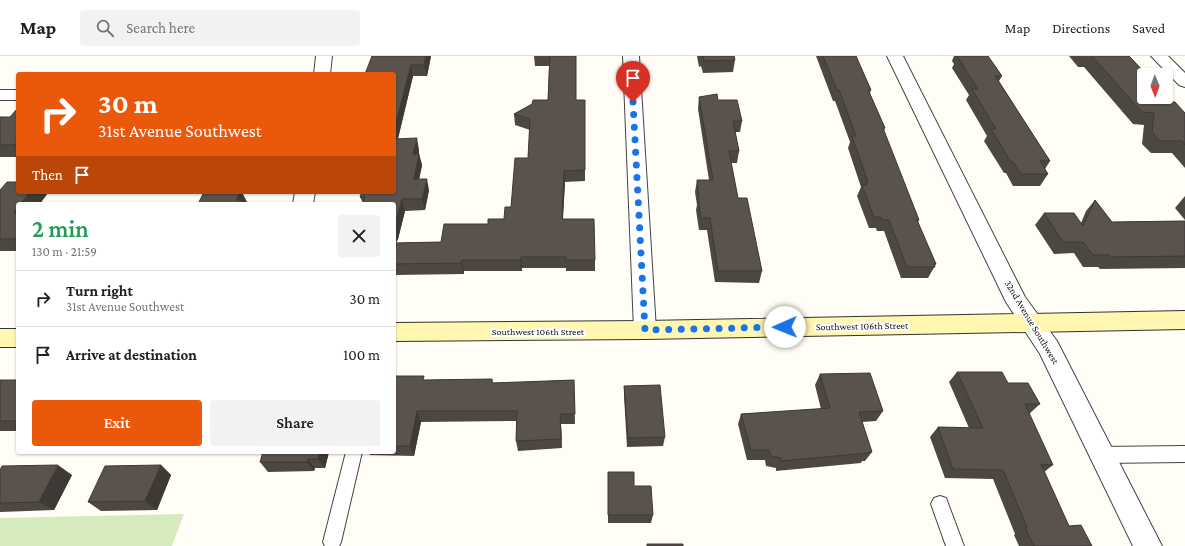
<!DOCTYPE html>
<html lang="en">
<head>
<meta charset="utf-8">
<style>
	:root { --surface:#fff; --page:#f2f2f2; --text:#202124; --muted:#757577; --line:#e0e0e0; --accent:#ea580c }
	body { margin:0; font-family:"Crimson Pro",serif; background:var(--page); color:var(--text); height:100vh; display:flex; flex-direction:column; font-size:15px; white-space:nowrap }
	* { box-sizing:border-box; margin:0 }
	p { font-size:13px; color:var(--muted) }
	.icon { flex:none; width:22px; height:22px; fill:none; stroke:currentColor; stroke-width:2; stroke-linecap:round; stroke-linejoin:round }
	.map { position:relative; flex:1; overflow:hidden }
	.panel { position:absolute; left:16px; top:146px; width:380px; height:252px; display:flex; flex-direction:column; background:var(--surface); border-radius:4px; box-shadow:0 1px 3px #0004 }
	.panel>* { flex:none }
	.hud { position:absolute; left:16px; top:16px; width:380px; height:122px; border-radius:4px; box-shadow:0 1px 3px #0004; background:#ea580c; color:#fff; overflow:hidden }
	.needle { width:26px; rotate:179deg }
	.fabs { position:absolute; left:1137px; top:12px; display:grid; gap:8px }
	.fabs a { display:grid; place-items:center; width:36px; height:36px; border-radius:4px; background:var(--surface); box-shadow:0 1px 3px #0004; font-size:20px }
	.pin { position:absolute; display:grid; place-items:center; width:34px; height:34px; color:#fff; margin:-41px -17px; border-radius:50% 50% 50% 0; rotate:-45deg; box-shadow:0 0 4px #0007 }
	.pin .icon { rotate:45deg }
	.me { position:absolute; width:44px; margin:-22px; rotate:269deg; stroke-linejoin:round; filter:drop-shadow(0 0 3px #0008) }
	.turn { display:flex; align-items:center; gap:14px; height:84px; padding:0 16px; font-size:18px }
	.turn .icon { width:52px; height:52px; stroke-width:2.5 }
	.turn b { display:block; font-size:28px; line-height:34px }
	.then { display:flex; align-items:center; height:38px; padding:0 16px; background:#0003; gap:8px; font-size:15px }
	.round { display:grid; place-items:center; flex:none; width:42px; height:42px; border-radius:4px; background:var(--page) }
	.overview { display:flex; align-items:center; justify-content:space-between; height:68px; padding:0 16px }
	h1 { font-size:24px; font-weight:600; line-height:30px; color:#1e9e55 }
	.action { display:flex; gap:8px; margin-top:auto; padding:8px 16px }
	.action a { flex:1; height:46px; border-radius:4px; background:var(--accent); color:#fff; font-size:16px; font-weight:600; line-height:46px; text-align:center }
	.action a+a { background:var(--page); color:var(--text) }
	ul { padding:0; list-style:none }
	li { display:flex; align-items:center; gap:12px; height:56px; padding:0 16px; border-top:1px solid var(--line) }
	li div { flex:1 }
	li b { display:block; font-size:15px }
	li em { font-style:normal }
	header { display:flex; align-items:center; gap:24px; box-sizing:border-box; height:56px; padding:0 20px; background:var(--surface); border-bottom:1px solid var(--line) }
	header strong { font-size:19px }
	nav { display:flex; gap:22px; margin-inline-start:auto; font-size:14px }
	.search { width:280px; height:36px; background:var(--page); display:flex; align-items:center; gap:10px; box-sizing:border-box; padding:0 14px; border-radius:4px; color:var(--muted); font-size:15px }
	.map>svg:first-child { display:block }
</style>
</head>
<body>
<header>
<strong>Map</strong>
<div class="search"><svg class="icon" aria-label="search" viewBox="0 0 24 24"><circle cx="10" cy="10" r="6"/><path d="M15 15l6 6"/></svg>Search here</div>
<nav><a>Map</a><a>Directions</a><a>Saved</a></nav>
</header>
<div class="map">
<svg width="1185" height="490" viewBox="0 0 1185 490">
	<rect width="100%" height="100%" fill="#fffdf5"/>
	<path fill="#d5ebbd" d="M184,458L172,490H0V462Z"/>
	<g fill="none" stroke-linecap="round" stroke-linejoin="round">
		<defs>
			<path id="lane" d="M1185,390V406L1101,407L1095,404L1093,399L1095,394L1101,391Z
				M346,396H362L341,486L339,490H325L323,486Z
				M940,440L946,442L964,490H946L931,448L934,442Z"/>
			<path id="street" d="M316,0H332L330,18H314Z
				M623,0H639L656,274L653,280L645,283L637,280L634,274Z
				M887,0H903L1025,241L1057,285L1162,490H1133L1040,298L1006,246Z
				M1151,0H1168L1185,17V31L1179,29Z
				M0,34H18V44H0Z
				M295,136H315L313,148H293Z"/>
			<path id="secondary" d="M1185,255V273L645,283L394,285V267L645,265Z
				M0,273H18V291H0Z"/>
		</defs>
		<use href="#lane" stroke="#444" stroke-width="2"/>
		<use href="#street" stroke="#444" stroke-width="2"/>
		<use href="#secondary" stroke="#333" stroke-width="2"/>
		<use href="#lane" fill="#fff" fill-rule="evenodd"/>
		<use href="#street" fill="#fff" fill-rule="evenodd"/>
		<use href="#secondary" fill="#fff6b0" fill-rule="evenodd"/>
	</g>
	<path fill="#4d4742" d="M372,0H431L427,20H413L398,83L419,94V98L422,109L419,123L429,134L425,154L405,155L398,183L396,187L441,186L488,168L504,163L511,151L528,102L530,74L515,69L514,58L548,44L549,10H535L534,0H576V44H585V125L565,126L563,163L595,204V215H566V212H522V215H464V218L394,219V148L363,147L360,141L394,136Z
		M697,0H734L735,4L733,16L703,17L701,10L699,11Z
		M816,0H856L871,34L870,37L885,72L884,75L919,164L918,166L936,208L928,222H901L884,175H877L876,172H869L857,140L861,131L848,92L850,86L835,45H833Z
		M954,0H988L1002,20L999,25L1050,105L1045,113L1048,118L1040,130H1013L1006,117H1004L984,85L987,80L966,44L969,39L952,12L954,8L952,5Z
		M1069,0H1129L1172,46L1185,57V112L1172,97H1151L1142,88L1144,69L1133,68L1084,11H1078Z
		M699,41L718,44L742,65L740,76H735L739,95L737,107H731L738,142L762,215L759,227L715,226L707,174H699L696,154L697,149L695,136L697,124H709L698,53Z
		M18,53V101H0V61H10Z
		M0,134L18,136H47L48,137L18,148V195H0Z
		M1185,140V164L1175,152Z
		M1095,144L1112,166L1185,165V212L1100,213L1098,211H1083L1074,197L1054,198L1035,169L1044,157L1081,167L1086,155Z
		M957,316L1008,327L1040,348L1029,358L1053,409L1044,416L1069,470L1092,490H1019L1014,479L1015,478L993,423L945,422L930,381L938,371L969,372L949,326Z
		M820,318L883,355L876,365L862,366L872,396L865,405H862L861,407L776,415V412L766,410L765,404H747L738,368L741,358L821,353L815,329Z
		M394,320L425,324L492,323L493,327L574,324L575,368H561L562,392L518,395L516,385V365L421,366L414,400L370,399L368,396H394Z
		M0,324H18V375H0Z
		M624,330L665,381L663,390L627,391L624,340Z
		M263,396H329L325,412H315L314,415L268,416L260,406Z
		M161,409L171,419L157,454L101,455L88,446Z
		M0,414L72,419L54,454L0,456Z
		M608,416L634,430L653,459L651,467H608Z"/>
	<path fill="#3f3936" d="M426,0H431L427,20L424,9Z
		M411,9L413,20L395,94L394,91V74Z
		M417,82L419,94L416,109L413,98Z
		M18,85V93L15,89Z
		M419,98L422,109L417,134L414,123Z
		M564,115L565,126L562,174V163Z
		M427,123L429,134L425,154L422,143Z
		M30,136H47L48,137L40,148H21Z
		M240,136H242L247,146L246,148H239L236,144Z
		M402,143L405,155L398,183L394,191V172Z
		M18,152V161L14,157Z
		M521,201L522,212V215L520,204Z
		M462,204L464,215V218L461,207Z
		M417,355L421,366L414,400L410,390Z
		M560,358L561,368L562,392L561,383Z
		M320,396H329L325,412L318,403Z
		M308,403L315,412L314,415L307,406Z
		M58,409L72,419L54,454L39,446Z
		M161,409L171,419L157,454L145,445Z"/>
	<path fill="#5a524d" stroke="#3f3936" d="M372,0H426L424,9H411L394,74V18H365Z
		M550,0H576V44H585V114L564,115L562,163H594L595,204H566V201H521L520,204H462L461,207L394,208V187L441,186L444,168H488V163H504L505,151H511L515,102H528L530,63L514,58L532,48L533,44H548Z
		M703,0H734L735,4L704,5Z
		M823,0H856L871,34H868L885,72H883L919,164H917L936,208H934L935,211H907L889,164H882L881,161H874L862,129H867L866,126H868L852,80H856L839,34H837Z
		M957,0H988L1002,20H995L1050,105H1040L1048,118H1021L1013,106H1011L991,73H996L972,33H978Z
		M1092,0H1129L1147,19H1144V41H1166V40L1172,46H1175L1185,57V89L1182,85H1160L1152,76L1154,57L1142,56Z
		M717,38L718,44H737L742,65H733L739,95H729L738,142H747L762,215H718L710,162H701L698,142H699L697,124H713L699,41Z
		M17,53H18V85L15,89H0V61H10Z
		M417,82L413,98H419L414,123H427L422,143H402L394,172V148H363L365,141H360L362,136H394V83Z
		M7,126H18V136H30L21,148H18V152L14,157H18V183H0V134Z
		M204,136H240L236,144H242L240,148H198Z
		M1095,144L1112,166L1185,165V200L1110,201L1109,199H1093L1083,186H1063L1044,157H1074L1083,170Z
		M957,316H1002L1008,327H1028L1040,348H1025L1053,409L1041,408L1069,470L1081,469L1092,490H1034L1025,471H1027L1003,414L953,413L938,371L983,372Z
		M870,317L883,355L859,356L872,396H868V397L781,405V402L771,400L769,394H751L741,358L830,352L820,318Z
		M394,320H424L423,324L492,323V327L574,324L575,358H560L561,383L516,385L517,355H417L410,390H394Z
		M0,324H18V365H0Z
		M660,329L665,381L628,382L624,330Z
		M263,396H320L318,403H308L307,406H260Z
		M58,409L39,446L0,447V414L2,410Z
		M161,409L145,445L88,446L105,410Z
		M608,416H634V430H651L653,459H608Z
		M647,488H683V490H647Z"/>
	<g fill="none" stroke-linecap="round" stroke-linejoin="round">
		<path stroke="#1a73e8" stroke-width="7" stroke-dasharray="0 12.6" d="M633,46L645,274L785,271"/>
	</g>
	<g text-anchor="middle" dominant-baseline="central" stroke-width="4" stroke-linejoin="round" paint-order="stroke">
		<g font-size="10" fill="#111" stroke="#fff">
			<text transform="translate(1032 266) rotate(59)">32nd Avenue Southwest</text>
			<text transform="translate(862 270) rotate(-1)">Southwest 106th Street</text>
			<text x="538" y="275">Southwest 106th Street</text>
		</g>
	</g>
</svg>
<div class="fabs">
<a><svg class="needle" viewBox="-14 -14 28 28"><path d="M0-13l5 13h-10z" fill="#e53935"/><path d="M0 13l5-13h-10z" fill="#757577"/></svg></a>
</div>
<div class="pin" style="left:633px;top:46px;background:#d93025"><svg class="icon" aria-label="arrive" viewBox="0 0 24 24"><path d="M6 21V4h12l-3 4 3 4H6"/></svg></div>
<svg class="me" style="left:785px;top:271px" viewBox="-20 -20 40 40"><circle r="19" fill="#fff"/><path d="M0-13L10 11 0 6-10 11z" fill="#1a73e8"/></svg>
<div class="hud">
<div class="turn"><svg class="icon" aria-label="right" viewBox="0 0 24 24"><path d="M7 20v-9h11M14 6l5 5-5 5"/></svg><div><b>30 m</b>31st Avenue Southwest</div></div>
<div class="then">Then<svg class="icon" aria-label="arrive" viewBox="0 0 24 24"><path d="M6 21V4h12l-3 4 3 4H6"/></svg></div>
</div>
<section class="panel">
<div class="overview"><div><h1>2 min</h1><p>130 m · 21:59</p></div><a class="round"><svg class="icon" aria-label="close" viewBox="0 0 24 24"><path d="M6 6l12 12M18 6L6 18"/></svg></a></div>
<ul>
<li><svg class="icon" aria-label="right" viewBox="0 0 24 24"><path d="M7 20v-9h11M14 6l5 5-5 5"/></svg><div><b>Turn right</b><p>31st Avenue Southwest</p></div><em>30 m</em></li>
<li><svg class="icon" aria-label="arrive" viewBox="0 0 24 24"><path d="M6 21V4h12l-3 4 3 4H6"/></svg><div><b>Arrive at destination</b></div><em>100 m</em></li>
</ul>
<div class="action"><a>Exit</a><a>Share</a></div>
</section>
</div>
</body>
</html>
